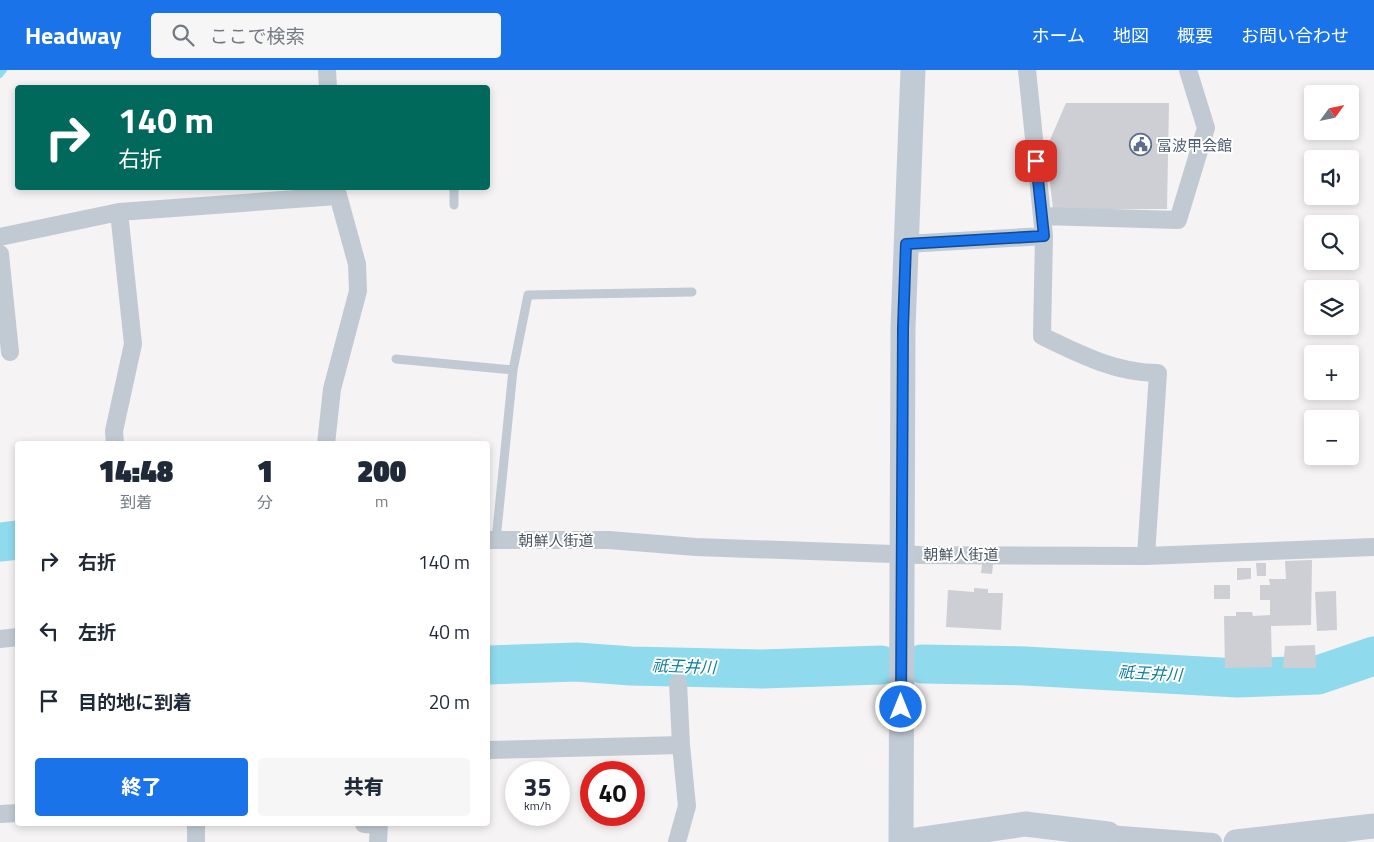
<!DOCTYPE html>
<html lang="ja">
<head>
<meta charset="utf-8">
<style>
	:root { --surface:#fff; --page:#f6f6f7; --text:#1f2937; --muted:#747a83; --accent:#1a73e8 }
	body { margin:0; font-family:"Titillium Web","Noto Sans JP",sans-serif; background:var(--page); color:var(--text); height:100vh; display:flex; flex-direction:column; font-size:19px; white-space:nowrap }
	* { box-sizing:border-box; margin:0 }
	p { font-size:16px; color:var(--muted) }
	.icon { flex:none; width:28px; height:28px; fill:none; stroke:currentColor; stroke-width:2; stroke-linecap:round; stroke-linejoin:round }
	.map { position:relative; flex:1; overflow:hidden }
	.details { position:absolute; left:15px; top:371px; width:475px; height:385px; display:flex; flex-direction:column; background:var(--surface); border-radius:5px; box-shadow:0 2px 8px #0003 }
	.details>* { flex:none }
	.guide { position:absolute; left:15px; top:15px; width:475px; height:105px; border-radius:5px; box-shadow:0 2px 8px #0003; background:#00695c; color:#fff; overflow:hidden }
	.needle { width:32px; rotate:57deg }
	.buttons { position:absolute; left:1304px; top:15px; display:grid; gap:10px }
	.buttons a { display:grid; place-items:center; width:55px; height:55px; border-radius:5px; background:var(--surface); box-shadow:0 2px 8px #0003; font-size:25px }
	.speed { position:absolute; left:505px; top:691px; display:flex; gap:10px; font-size:25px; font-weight:700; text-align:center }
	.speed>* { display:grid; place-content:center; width:65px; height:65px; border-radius:50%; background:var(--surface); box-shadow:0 2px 8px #0003; line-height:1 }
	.speed small { font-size:12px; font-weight:400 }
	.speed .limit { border:8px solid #d22; background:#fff; color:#111 }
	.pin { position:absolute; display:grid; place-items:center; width:42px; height:42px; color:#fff; margin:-21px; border-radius:10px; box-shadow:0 2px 8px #0006 }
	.me { position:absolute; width:55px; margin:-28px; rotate:0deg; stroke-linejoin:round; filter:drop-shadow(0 0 4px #0008) }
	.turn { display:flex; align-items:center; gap:18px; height:105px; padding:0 20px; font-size:22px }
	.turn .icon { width:65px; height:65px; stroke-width:2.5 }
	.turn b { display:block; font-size:35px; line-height:42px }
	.eta { display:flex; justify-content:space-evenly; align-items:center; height:85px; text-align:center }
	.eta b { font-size:30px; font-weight:800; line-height:35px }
	.primary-button { display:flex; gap:10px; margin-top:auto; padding:10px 20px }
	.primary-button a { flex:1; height:58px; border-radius:5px; background:var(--accent); color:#fff; font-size:20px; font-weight:800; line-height:58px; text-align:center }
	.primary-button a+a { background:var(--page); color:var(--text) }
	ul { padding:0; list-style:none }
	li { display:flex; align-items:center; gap:15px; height:70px; padding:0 20px }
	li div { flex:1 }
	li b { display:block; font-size:19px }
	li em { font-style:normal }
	header { display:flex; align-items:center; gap:30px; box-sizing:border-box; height:70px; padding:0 25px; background:var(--accent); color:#fff }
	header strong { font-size:24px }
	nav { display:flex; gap:28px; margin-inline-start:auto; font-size:18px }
	.search { width:350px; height:45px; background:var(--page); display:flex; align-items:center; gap:12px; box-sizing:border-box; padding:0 18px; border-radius:5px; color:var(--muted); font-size:19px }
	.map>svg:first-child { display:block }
</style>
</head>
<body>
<header>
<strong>Headway</strong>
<div class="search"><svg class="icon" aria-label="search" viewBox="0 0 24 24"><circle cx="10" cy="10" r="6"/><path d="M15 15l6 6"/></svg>ここで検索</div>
<nav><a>ホーム</a><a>地図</a><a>概要</a><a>お問い合わせ</a></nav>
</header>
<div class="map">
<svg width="1374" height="772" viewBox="0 0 1374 772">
	<rect width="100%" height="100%" fill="#f5f3f3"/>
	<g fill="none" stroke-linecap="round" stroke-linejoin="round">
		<path stroke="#90daee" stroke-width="6" d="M0,5L4,0"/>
		<path stroke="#90daee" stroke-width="39" d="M0,472L18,470
			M922,594L1025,596L1237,608L1318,605L1374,586
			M488,595L577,592L631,596L762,599L881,595"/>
	</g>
	<path fill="#cdcfd5" d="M1066,33H1169L1167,139H1053L1046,79Z
		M1312,490L1311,555L1271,556L1272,597L1225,598L1224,546H1236V542H1252L1253,546L1270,545V530H1260V515H1270L1269,509H1286L1285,491Z
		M1256,493H1266V506H1257Z
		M982,494H993L992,504L981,503Z
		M1237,498H1251V509L1237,510Z
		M1214,515H1230V529H1214Z
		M974,518L988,519V523H1003L1001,560L946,557L948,520L974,522Z
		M1336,521L1337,560L1317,561L1315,522Z
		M1315,575L1316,598H1283L1285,576Z"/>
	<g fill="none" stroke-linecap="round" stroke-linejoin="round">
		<path stroke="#c1cad2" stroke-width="9" d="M454,135V118
			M396,289L513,300
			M496,470L513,300L528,225L692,222"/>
		<path stroke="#c1cad2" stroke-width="18" d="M327,0L328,18
			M1027,0L1044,166L1042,266C1079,284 1116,303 1158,303L1146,486
			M119,142L337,126
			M1042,146L1178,150L1206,58L1188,0
			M0,167L119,142L133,274L114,361L115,374
			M906,174L1044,166
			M0,184L10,282
			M326,374L332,319L358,221L357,194L336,118
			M488,470H609L696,477L920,485L1146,486L1374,477
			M0,569L18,567
			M678,613L681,675
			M488,680L681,675L687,736L677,772
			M0,744L18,743
			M196,754V772
			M364,754L379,755
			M378,772L379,754
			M1110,772L1108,764L1213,772"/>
		<path stroke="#c1cbd6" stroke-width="25" d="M901,772L903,258L913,0
			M902,772L1025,754L1108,764
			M1236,772L1374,756"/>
	</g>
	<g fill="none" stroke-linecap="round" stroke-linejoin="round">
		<defs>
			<path id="route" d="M901,637L903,258L906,174L1044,166L1036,91"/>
		</defs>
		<use href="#route" stroke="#114b97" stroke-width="12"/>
		<use href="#route" stroke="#1a73e8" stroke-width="9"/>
	</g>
	<defs>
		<symbol id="civic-ring" viewBox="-11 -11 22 22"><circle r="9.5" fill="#fff" stroke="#5c6f8a" stroke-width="1.5"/><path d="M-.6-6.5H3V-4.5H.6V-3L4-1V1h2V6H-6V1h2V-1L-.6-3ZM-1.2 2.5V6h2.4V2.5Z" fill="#5c6f8a"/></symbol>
	</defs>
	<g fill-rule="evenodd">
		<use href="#civic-ring" x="1128" y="62" width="25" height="25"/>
	</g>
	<g text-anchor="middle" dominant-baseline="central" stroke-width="4" stroke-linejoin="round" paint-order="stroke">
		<g font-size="15" fill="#4e5e75" stroke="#fff" text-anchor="start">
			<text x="1157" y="75">冨波甲会館</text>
		</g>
		<g font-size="15" fill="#4a5661" stroke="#fff">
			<text x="556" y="470">朝鮮人街道</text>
			<text x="961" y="484">朝鮮人街道</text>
		</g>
		<g font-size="16" font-style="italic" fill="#0c7c9b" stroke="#fff">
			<text transform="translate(684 596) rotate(2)">祇王井川</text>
			<text transform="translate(1150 603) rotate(3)">祇王井川</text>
		</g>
	</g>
</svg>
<div class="buttons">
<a><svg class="needle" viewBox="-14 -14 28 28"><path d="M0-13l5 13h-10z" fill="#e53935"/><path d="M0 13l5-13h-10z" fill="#747a83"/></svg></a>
<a><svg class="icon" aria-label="sound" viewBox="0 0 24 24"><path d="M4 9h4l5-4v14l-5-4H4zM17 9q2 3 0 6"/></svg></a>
<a><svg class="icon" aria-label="search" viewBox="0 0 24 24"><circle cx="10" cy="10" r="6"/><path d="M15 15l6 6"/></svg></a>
<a><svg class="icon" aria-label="layers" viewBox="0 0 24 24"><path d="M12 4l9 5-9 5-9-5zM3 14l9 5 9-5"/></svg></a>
<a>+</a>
<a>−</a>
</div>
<div class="speed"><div>35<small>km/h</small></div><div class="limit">40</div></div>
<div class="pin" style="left:1036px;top:91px;background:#d93025"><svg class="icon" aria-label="arrive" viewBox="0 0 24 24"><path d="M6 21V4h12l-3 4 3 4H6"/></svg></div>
<svg class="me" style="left:901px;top:637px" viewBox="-20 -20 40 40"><circle r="17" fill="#1a73e8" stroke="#fff" stroke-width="3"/><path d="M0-11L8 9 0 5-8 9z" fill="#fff"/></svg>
<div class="guide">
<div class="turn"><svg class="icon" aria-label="right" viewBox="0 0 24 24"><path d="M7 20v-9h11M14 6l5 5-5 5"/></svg><div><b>140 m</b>右折</div></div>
</div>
<section class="details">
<div class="eta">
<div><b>14:48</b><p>到着</p></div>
<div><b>1</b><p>分</p></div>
<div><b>200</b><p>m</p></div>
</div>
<ul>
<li><svg class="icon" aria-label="right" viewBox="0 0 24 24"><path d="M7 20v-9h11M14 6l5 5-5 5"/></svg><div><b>右折</b></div><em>140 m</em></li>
<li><svg class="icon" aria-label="left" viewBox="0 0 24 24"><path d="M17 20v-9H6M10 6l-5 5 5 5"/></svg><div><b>左折</b></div><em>40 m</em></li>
<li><svg class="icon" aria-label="arrive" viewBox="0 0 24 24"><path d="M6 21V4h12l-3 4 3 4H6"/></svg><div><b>目的地に到着</b></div><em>20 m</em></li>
</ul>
<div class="primary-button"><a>終了</a><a>共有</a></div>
</section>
</div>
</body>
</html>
